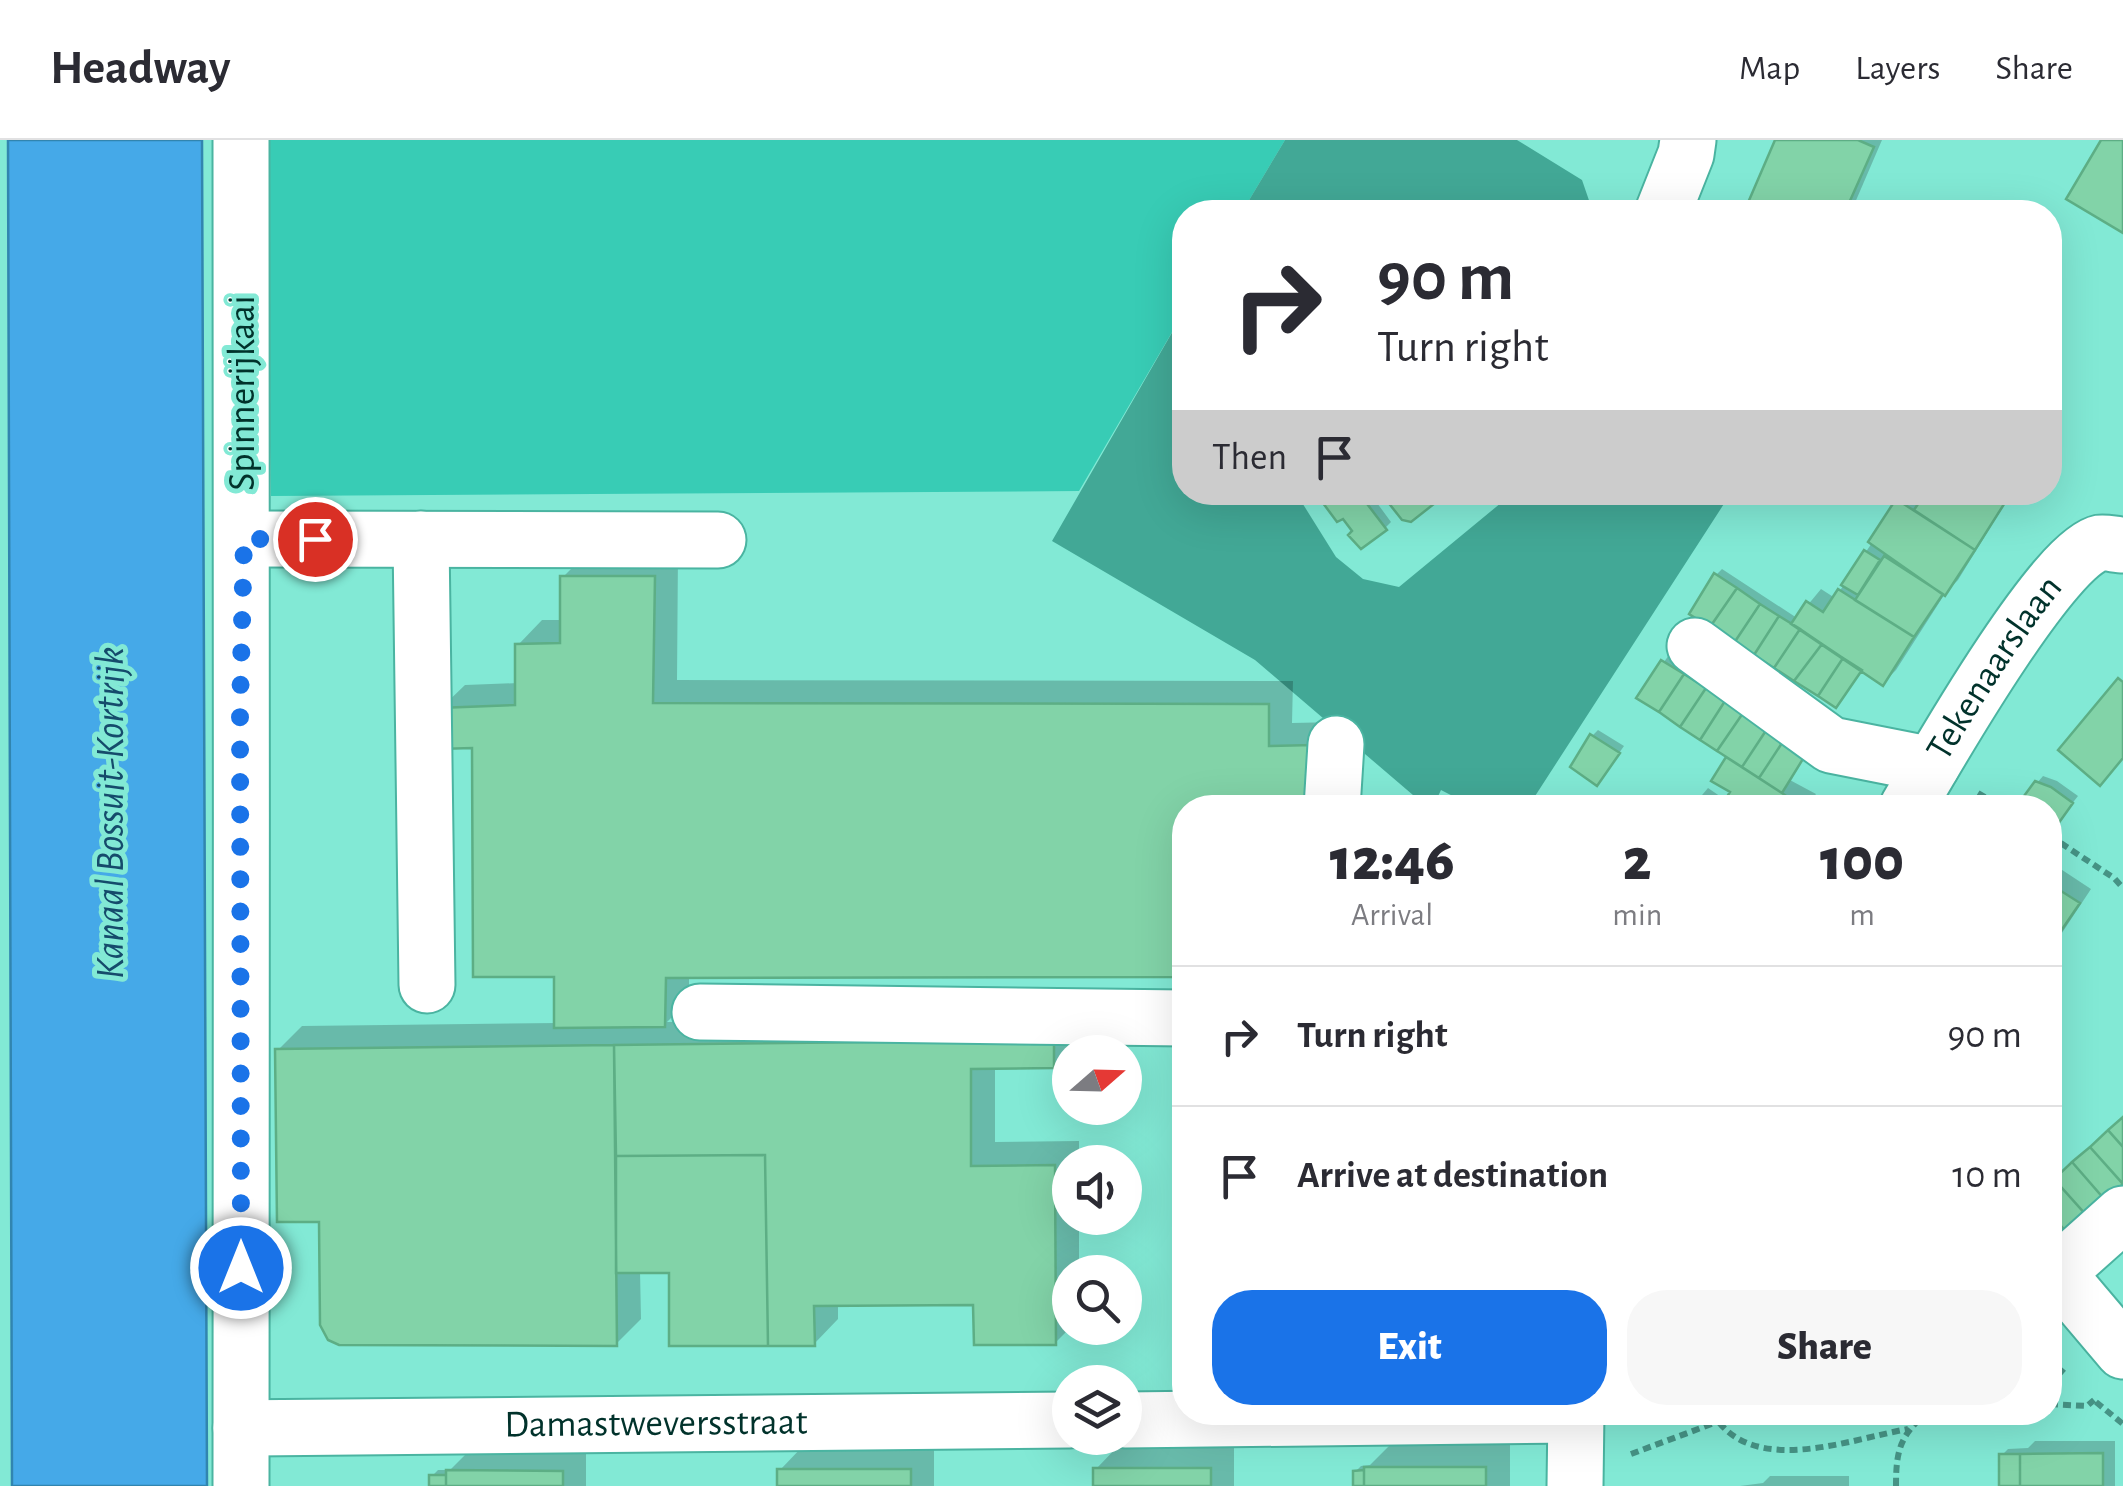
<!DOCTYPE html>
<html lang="en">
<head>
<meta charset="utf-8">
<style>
	:root { --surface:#fff; --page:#f7f7f7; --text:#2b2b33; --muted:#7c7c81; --line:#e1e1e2; --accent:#1a73e8 }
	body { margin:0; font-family:"Alegreya Sans",sans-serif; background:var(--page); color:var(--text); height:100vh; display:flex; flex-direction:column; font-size:38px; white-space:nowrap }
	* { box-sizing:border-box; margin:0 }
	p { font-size:32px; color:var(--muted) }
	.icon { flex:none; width:55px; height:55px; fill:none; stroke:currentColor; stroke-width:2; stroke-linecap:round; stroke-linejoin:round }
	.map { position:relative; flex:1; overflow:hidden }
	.drawer { position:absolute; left:1172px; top:655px; width:890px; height:630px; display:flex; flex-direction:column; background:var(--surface); border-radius:40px; box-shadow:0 10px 40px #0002 }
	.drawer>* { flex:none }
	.hud { position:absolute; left:1172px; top:60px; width:890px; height:305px; border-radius:40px; box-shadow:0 10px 40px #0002; background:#fff; color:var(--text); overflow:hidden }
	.needle { width:65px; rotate:70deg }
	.controls { position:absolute; left:1052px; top:895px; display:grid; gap:20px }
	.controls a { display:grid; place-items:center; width:90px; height:90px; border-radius:50%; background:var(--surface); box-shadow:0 10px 40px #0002; font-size:50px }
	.pin { position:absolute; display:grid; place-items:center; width:85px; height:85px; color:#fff; margin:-42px; border:5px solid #fff; border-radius:50%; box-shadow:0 2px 10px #0007 }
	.me { position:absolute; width:110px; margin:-55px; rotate:0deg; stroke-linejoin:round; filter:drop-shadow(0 0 8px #0008) }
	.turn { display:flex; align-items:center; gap:35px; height:210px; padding:0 40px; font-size:45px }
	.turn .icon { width:130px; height:130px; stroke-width:2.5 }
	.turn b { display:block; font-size:70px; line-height:85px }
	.then { display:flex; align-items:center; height:95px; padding:0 40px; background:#0003; gap:20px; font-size:38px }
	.eta { display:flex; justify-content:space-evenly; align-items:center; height:170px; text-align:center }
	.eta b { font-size:60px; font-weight:800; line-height:70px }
	.button { display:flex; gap:20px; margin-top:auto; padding:20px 40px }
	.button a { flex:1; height:115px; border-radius:40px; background:var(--accent); color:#fff; font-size:40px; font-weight:800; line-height:115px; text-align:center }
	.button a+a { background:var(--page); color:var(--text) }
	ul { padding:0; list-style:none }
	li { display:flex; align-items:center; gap:30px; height:140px; padding:0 40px; border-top:2px solid var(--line) }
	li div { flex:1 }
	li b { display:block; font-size:38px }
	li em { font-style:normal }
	header { display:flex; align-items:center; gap:60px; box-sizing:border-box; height:140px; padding:0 50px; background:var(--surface); border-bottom:2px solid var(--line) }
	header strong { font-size:48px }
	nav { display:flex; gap:55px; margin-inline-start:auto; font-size:35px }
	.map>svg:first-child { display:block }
</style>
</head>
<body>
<header>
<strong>Headway</strong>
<nav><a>Map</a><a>Layers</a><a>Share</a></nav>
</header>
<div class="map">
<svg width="2123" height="1346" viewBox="0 0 2123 1346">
	<rect width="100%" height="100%" fill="#82e9d5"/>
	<path fill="#38ccb5" d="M264,0H1285L1242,72H1185V170L1079,351L271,356Z"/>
	<path fill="#42a896" d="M1285,0H1517L1582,40L1593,72H1242Z
		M1185,170V352L1296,353L1336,417L1363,439L1399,447L1513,353H1731L1528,667H1500L1489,659L1486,667H1474L1441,650L1433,667H1427L1255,520L1052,401Z"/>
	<path fill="#45a9e8" stroke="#3185af" stroke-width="2.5" d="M8,0H202L207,1346H12Z"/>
	<path fill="#0003" d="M1778,0H1882L1851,72H1747Z
		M1327,352H1369L1391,382L1385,388L1355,391Z
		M1906,352H1920L1926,356L1929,352H2012L1958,440L1946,452L1896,530L1883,543L1862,529L1842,559L1716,435L1722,429L1797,478L1821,449L1835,458Z
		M678,412L677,540L1293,541L1292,583L1337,582V668H1185V834L689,835V860L667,882L1077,877L1078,901L1053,926H995V1002L1079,1001V1022H1070V1078H1079V1132H1070V1188L1055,1203L975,1162L838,1163V1179L814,1204L672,1131H640L641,1179L616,1204L321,1080L278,910L302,886L557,883V834L475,606L440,569L465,545L518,543V505L542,480H563V437L587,413Z
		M1669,515L1808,606L1788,639L1816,654L1807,668H1691L1708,648L1727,661L1733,651L1728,619L1731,616L1639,557Z
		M1598,590L1624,606L1603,636L1592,596Z
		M2043,636L2057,641L2078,656L2063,675H2050V668L2037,643Z
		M2050,722L2091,749L2050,811Z
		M2035,1301H2115V1346H2002V1315L2008,1309L2028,1308Z
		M1510,1303V1346H1355V1332L1361,1326L1370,1325L1391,1304Z
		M1120,1304L1234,1305V1346H1096V1329Z
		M804,1305L934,1306V1346H780V1330Z
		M473,1307H586V1346H432V1336L438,1330H450Z
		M1770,1336H1849V1346H1740L1763,1343Z"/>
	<path fill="#82d3a8" stroke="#5dae85" stroke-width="2.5" d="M1775,0H1858L1874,7L1845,72H1744Z
		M2101,0H2123V93L2066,59Z
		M1324,352H1358L1387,390L1361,409L1348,395L1352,391L1343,379L1337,382L1320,359L1325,355Z
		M1380,352H1449L1411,382L1402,380Z
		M1926,352H1993L2006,361L1975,410L1914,370Z
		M1896,359L1975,410L1945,456L1868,402Z
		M1864,410L1880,420L1858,455L1841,445Z
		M1884,416L1943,454L1914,497L1855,460Z
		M1714,433L1737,448L1710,487L1689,474Z
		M560,436H655L653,563L1269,564V606L1313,605L1314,668H1185V837L666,838L665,887L554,888V837H473L472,608L438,609V568L515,565V504L560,503Z
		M1737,448L1760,464L1734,503L1710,487Z
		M1838,449L1914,497L1883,546L1791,484L1806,461L1823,472Z
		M1760,464L1779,476L1754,515L1734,503Z
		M1779,476L1800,489L1774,528L1754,515Z
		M1800,489L1822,504L1794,541L1774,528Z
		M1822,504L1843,518L1818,556L1794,541Z
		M1843,518L1862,530L1836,568L1818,556Z
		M1661,520L1684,534L1659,572L1636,558Z
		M1684,534L1706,548L1680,587L1659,572Z
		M2118,538L2123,542V618L2100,646L2058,610Z
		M1706,548L1725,561L1700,600L1680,587Z
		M1725,561L1743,573L1717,611L1700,600Z
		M1743,573L1767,589L1742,627L1717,611Z
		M1767,589L1784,600L1759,638L1742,627Z
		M1590,594L1620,613L1597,646L1570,627Z
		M1784,600L1806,614L1782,653L1759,638Z
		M1726,617L1782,653L1803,668H1720L1730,652L1711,641Z
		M2035,641L2051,647L2073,663L2058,684L2050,678V668H2038L2024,656Z
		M2050,744L2080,763L2050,807Z
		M1054,900V928L971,929V1026L1055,1025L1056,1205H974L973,1165L814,1166L815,1206H768L765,1015L616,1016L614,905Z
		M614,905L617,1206L339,1205L328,1200L320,1185L319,1082H277L275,909Z
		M2123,977V1007L2108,990Z
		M2108,990L2123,1007V1044L2090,1007Z
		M2090,1007L2123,1044L2105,1060L2072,1022Z
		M765,1015L768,1206H669V1133H616V1016Z
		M2072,1022L2105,1060L2087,1076L2054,1039Z
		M2054,1039L2087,1076L2067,1093L2050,1073V1042Z
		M2050,1073L2067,1093L2050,1109Z
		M2103,1313V1346H2020V1314Z
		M1999,1314H2020V1346H1999Z
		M1364,1327H1486V1346H1364Z
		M1093,1328H1211V1346H1093Z
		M777,1329H911V1346H777Z
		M446,1330L563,1331V1346H446Z
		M1364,1330V1346H1353V1331Z
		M429,1335H446V1346H429Z"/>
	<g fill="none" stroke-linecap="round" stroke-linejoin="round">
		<defs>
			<g id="minor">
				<path d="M1663,72L1686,14L1688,0"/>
				<path d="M244,399L718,400"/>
				<path d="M421,399L427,845"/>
				<path d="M1695,506L1831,605L1932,625"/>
				<path d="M1332,668L1336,604"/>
				<path id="s1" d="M1907,668C1935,620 2053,413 2100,403C2106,402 2117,405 2123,405"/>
				<path d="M700,872L1185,878"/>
				<path d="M2123,1074L2057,1133L2123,1211"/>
				<path d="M1125,1280L1575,1275"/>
				<path id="s2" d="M241,1288L1070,1280"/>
				<path d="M241,1346C239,897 244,449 241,0"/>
				<path d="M1575,1346L1576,1272"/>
			</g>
		</defs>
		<use href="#minor" stroke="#4ab4a1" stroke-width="59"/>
		<path stroke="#469385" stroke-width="6" stroke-dasharray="8 5" stroke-linecap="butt" d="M1978,653L2003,668
			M2050,696L2114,738L2123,748
			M2050,1221L2064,1233
			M2096,1262L2123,1284
			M2050,1264L2087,1266L2094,1260
			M1712,1272C1750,1339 1850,1299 1908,1289
			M1631,1314L1717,1282
			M1896,1346C1896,1310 1900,1295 1928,1272"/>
		<use href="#minor" stroke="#fff" stroke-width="55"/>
	</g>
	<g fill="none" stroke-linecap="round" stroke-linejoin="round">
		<path stroke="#1a73e8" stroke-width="18" stroke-dasharray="0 32.4" d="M241,1128L240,569L244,399H315"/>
	</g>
	<g text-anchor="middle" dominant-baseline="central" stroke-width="10" stroke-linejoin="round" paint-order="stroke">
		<g font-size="38" fill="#01322b" stroke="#82e9d5">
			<text transform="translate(243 253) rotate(-90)">Spinnerijkaai</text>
			<text stroke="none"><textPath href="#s1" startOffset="165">Tekenaarslaan</textPath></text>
			<text stroke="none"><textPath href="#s2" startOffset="415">Damastweversstraat</textPath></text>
		</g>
		<g font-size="40" font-style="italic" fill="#154b6b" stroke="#82e9d5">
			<text transform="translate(111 673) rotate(-90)">Kanaal Bossuit-Kortrijk</text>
		</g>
	</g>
</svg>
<div class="controls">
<a><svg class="needle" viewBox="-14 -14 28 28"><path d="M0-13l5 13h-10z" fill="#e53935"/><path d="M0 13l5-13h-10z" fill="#7c7c81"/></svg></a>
<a><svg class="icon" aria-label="sound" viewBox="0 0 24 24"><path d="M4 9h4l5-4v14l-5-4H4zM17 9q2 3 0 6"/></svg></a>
<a><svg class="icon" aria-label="search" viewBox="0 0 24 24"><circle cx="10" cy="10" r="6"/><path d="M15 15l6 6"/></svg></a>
<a><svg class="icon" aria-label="layers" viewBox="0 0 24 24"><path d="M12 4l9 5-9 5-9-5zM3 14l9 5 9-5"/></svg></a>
</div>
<div class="pin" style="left:315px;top:399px;background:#d93025"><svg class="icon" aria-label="arrive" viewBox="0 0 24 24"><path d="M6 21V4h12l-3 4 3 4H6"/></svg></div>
<svg class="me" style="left:241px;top:1128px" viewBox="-20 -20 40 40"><circle r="17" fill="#1a73e8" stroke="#fff" stroke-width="3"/><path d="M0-11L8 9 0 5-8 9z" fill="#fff"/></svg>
<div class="hud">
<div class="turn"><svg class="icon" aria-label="right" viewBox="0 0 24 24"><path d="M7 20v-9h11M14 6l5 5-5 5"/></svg><div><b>90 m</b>Turn right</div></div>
<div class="then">Then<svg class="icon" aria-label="arrive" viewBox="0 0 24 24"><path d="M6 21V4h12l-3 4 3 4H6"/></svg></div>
</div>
<section class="drawer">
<div class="eta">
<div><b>12:46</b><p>Arrival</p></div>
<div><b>2</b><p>min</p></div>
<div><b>100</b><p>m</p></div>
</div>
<ul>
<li><svg class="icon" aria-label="right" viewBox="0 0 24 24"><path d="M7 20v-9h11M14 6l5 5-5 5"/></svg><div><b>Turn right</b></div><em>90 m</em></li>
<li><svg class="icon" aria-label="arrive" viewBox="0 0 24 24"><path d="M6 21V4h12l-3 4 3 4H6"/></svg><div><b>Arrive at destination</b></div><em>10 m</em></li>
</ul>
<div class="button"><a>Exit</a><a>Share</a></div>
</section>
</div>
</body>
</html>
